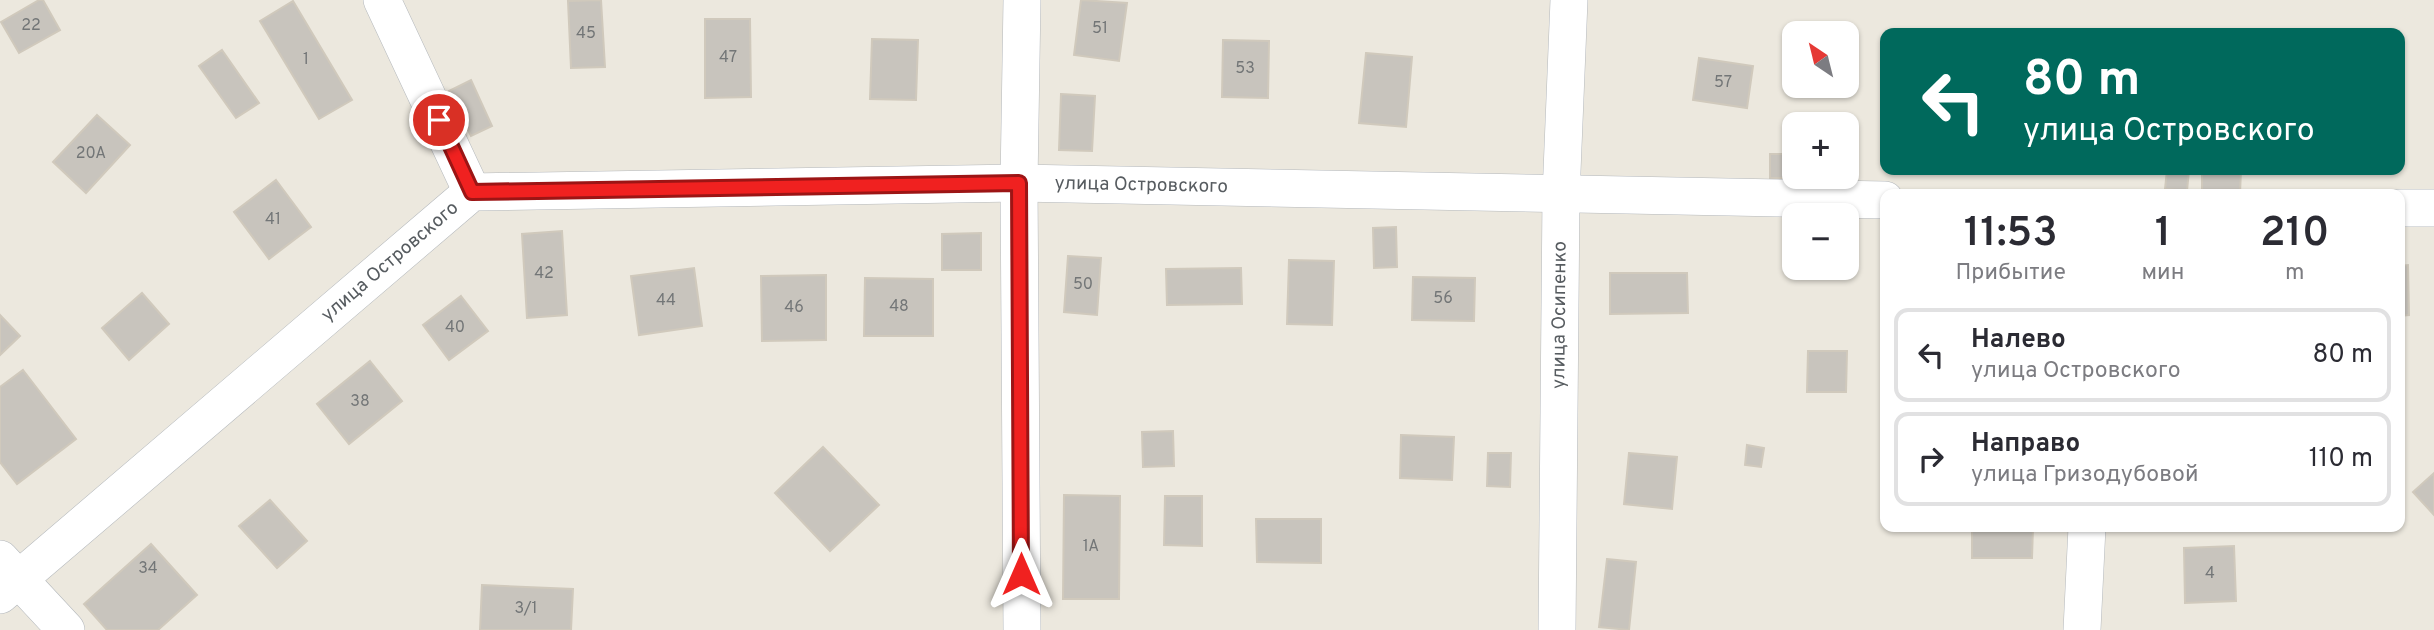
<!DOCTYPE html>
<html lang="ru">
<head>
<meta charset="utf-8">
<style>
	:root { --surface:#fff; --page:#f2f2f3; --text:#2b2b33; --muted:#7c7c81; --line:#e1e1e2 }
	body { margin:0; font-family:Overpass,sans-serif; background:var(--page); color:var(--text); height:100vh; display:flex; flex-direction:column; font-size:26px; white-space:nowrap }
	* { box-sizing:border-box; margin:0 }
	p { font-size:23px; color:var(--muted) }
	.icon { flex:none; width:38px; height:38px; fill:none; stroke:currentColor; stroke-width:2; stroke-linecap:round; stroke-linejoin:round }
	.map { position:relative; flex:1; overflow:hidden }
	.details { position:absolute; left:1880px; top:189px; width:525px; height:343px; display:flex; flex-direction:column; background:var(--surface); border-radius:14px; box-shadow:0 2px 5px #0004 }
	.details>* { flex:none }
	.hud { position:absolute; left:1880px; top:28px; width:525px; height:147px; border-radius:14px; box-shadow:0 2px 5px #0004; background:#00695c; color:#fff; overflow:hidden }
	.needle { width:46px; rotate:325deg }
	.controls { position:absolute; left:1782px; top:21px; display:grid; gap:14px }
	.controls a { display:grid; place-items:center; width:77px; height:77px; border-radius:14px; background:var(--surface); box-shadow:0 2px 5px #0004; font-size:35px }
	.pin { position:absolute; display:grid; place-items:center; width:60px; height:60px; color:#fff; margin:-30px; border:4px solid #fff; border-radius:50%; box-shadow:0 2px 7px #0007 }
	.me { position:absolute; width:77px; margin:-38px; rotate:0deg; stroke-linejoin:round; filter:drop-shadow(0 0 5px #0008) }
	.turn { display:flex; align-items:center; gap:24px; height:147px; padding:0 28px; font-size:32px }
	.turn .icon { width:91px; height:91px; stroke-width:2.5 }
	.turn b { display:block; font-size:49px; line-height:60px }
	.eta { display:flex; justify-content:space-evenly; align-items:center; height:119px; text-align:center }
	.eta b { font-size:42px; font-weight:600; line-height:49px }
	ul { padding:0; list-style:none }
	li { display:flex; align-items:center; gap:21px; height:94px; margin:0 14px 10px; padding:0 14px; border:4px solid var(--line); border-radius:14px }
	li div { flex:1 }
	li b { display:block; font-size:26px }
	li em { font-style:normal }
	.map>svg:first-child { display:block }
</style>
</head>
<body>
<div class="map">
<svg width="2434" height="630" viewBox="0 0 2434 630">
	<rect width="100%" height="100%" fill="#ece8de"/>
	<path fill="#c8c4bd" stroke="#d0c9bc" stroke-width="2" d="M39,0H43L60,30L19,53L1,22Z
		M601,0L605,67L571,68L568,1Z
		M1081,0L1127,3L1119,61L1074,55Z
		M293,1L352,100L319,119L260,21Z
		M705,19H750L751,97L705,98Z
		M872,39L918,40L916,100L870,99Z
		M1223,40L1269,41L1268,98L1222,97Z
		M222,50L259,103L236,118L199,66Z
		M1366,53L1412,57L1406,127L1359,123Z
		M1699,58L1753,66L1747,108L1693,100Z
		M471,80L492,126L471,136L449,91Z
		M1061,94L1095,96L1092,151L1059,150Z
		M97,115L130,145L86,193L53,162Z
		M1770,154H1794V177L1798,178H1770Z
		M2167,170H2189L2187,191L2165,189Z
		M2202,170H2241L2240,194H2202Z
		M276,180L311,227L269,259L234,212Z
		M1396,227L1397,267L1374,268L1373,228Z
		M562,231L567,315L527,318L522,234Z
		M981,233V270H942V234Z
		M1846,240L1850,241L1848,270L1806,268H1846Z
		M1068,256L1101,258L1097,315L1064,312Z
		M1289,260L1334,261L1332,325L1287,324Z
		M2408,265L2409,315L2399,316V266Z
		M694,268L702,326L639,335L631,276Z
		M1241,268L1242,304L1167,305L1166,269Z
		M1610,273H1687L1688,313L1610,314Z
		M826,275V340L762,341L761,276Z
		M1413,277L1475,278L1474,321L1412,320Z
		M865,278L933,279V336H864Z
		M142,293L169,324L129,360L102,328Z
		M461,296L488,331L449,360L423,325Z
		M0,315L20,336L0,355Z
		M1808,351H1847L1846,392H1807Z
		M370,361L402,401L349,444L317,404Z
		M23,370L76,439L17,484L0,462V387Z
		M1173,431L1174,466L1143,467L1142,432Z
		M1401,435L1454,437L1452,480L1400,478Z
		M1747,445L1764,448L1761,467L1745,465Z
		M823,447L879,505L830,551L775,493Z
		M1488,453H1511L1510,487L1487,486Z
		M1629,453L1677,457L1672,509L1624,504Z
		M2434,473V515L2413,492Z
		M1064,495L1120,496L1119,599H1063Z
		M1165,496H1202V546L1164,545Z
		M270,500L307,541L277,568L239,526Z
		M1256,519H1321V563L1257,562Z
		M1972,527H2033L2032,558H1972Z
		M151,544L197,595L158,630H107L84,604Z
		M2234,546L2236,601L2185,603L2184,548Z
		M1607,559L1636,562L1629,630L1599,627Z
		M482,585L573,589L571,630H480Z"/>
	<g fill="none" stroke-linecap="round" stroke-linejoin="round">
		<defs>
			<g id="minor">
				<path d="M382,0L472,192"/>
				<path d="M2399,208H2434"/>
				<path d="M0,559L66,630"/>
				<path id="s1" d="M0,595L472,192L1019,183L1885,200"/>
				<path d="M1022,630L1019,183L1022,0"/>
				<path id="s2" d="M1557,630L1561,196L1569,0"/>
				<path d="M2082,630L2087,527"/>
			</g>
		</defs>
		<use href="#minor" stroke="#b4b8bc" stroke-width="38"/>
		<use href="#minor" stroke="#fff" stroke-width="37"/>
	</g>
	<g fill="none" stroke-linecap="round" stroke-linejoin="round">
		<defs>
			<path id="route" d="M439,120L472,192L1019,183L1021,574"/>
		</defs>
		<use href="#route" stroke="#9c1515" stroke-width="18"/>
		<use href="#route" stroke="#f02120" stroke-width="12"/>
	</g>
	<g text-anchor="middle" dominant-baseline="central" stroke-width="5" stroke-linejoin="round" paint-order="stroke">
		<g font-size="16" fill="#737677">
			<text x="31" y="26">22</text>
			<text x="1100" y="29">51</text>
			<text x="586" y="34">45</text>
			<text x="728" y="58">47</text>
			<text x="306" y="60">1</text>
			<text x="1245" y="69">53</text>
			<text x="1723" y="83">57</text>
			<text x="91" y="154">20А</text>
			<text x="273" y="220">41</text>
			<text x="544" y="274">42</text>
			<text x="1083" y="285">50</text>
			<text x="1443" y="299">56</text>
			<text x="666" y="301">44</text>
			<text x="899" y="307">48</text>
			<text x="794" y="308">46</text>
			<text x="455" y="328">40</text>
			<text x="360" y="402">38</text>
			<text x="1091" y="547">1А</text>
			<text x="148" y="569">34</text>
			<text x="2210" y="574">4</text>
			<text x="526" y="609">3/1</text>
		</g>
		<g font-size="19" fill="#575c60" stroke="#fff">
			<text stroke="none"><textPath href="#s1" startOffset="1290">улица Островского</textPath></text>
			<text stroke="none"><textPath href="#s1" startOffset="513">улица Островского</textPath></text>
			<text stroke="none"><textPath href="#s2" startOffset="315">улица Осипенко</textPath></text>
		</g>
	</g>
</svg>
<div class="controls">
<a><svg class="needle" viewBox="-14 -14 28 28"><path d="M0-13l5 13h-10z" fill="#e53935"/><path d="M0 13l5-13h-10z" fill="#7c7c81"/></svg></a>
<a>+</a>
<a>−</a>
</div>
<div class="pin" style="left:439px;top:120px;background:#d93025"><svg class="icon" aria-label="arrive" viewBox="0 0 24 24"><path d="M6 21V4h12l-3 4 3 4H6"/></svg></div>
<svg class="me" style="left:1021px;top:574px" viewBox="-20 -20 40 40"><path d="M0-17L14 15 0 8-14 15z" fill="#f02120" stroke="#fff" stroke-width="4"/></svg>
<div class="hud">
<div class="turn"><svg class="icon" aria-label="left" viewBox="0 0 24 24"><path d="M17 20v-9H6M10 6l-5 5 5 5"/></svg><div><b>80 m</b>улица Островского</div></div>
</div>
<section class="details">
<div class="eta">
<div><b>11:53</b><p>Прибытие</p></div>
<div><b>1</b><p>мин</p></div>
<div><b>210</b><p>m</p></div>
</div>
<ul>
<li><svg class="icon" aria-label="left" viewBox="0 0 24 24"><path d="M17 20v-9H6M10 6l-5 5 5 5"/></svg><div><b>Налево</b><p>улица Островского</p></div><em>80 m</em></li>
<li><svg class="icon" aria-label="right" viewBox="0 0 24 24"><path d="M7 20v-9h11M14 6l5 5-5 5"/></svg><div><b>Направо</b><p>улица Гризодубовой</p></div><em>110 m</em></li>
</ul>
</section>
</div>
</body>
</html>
